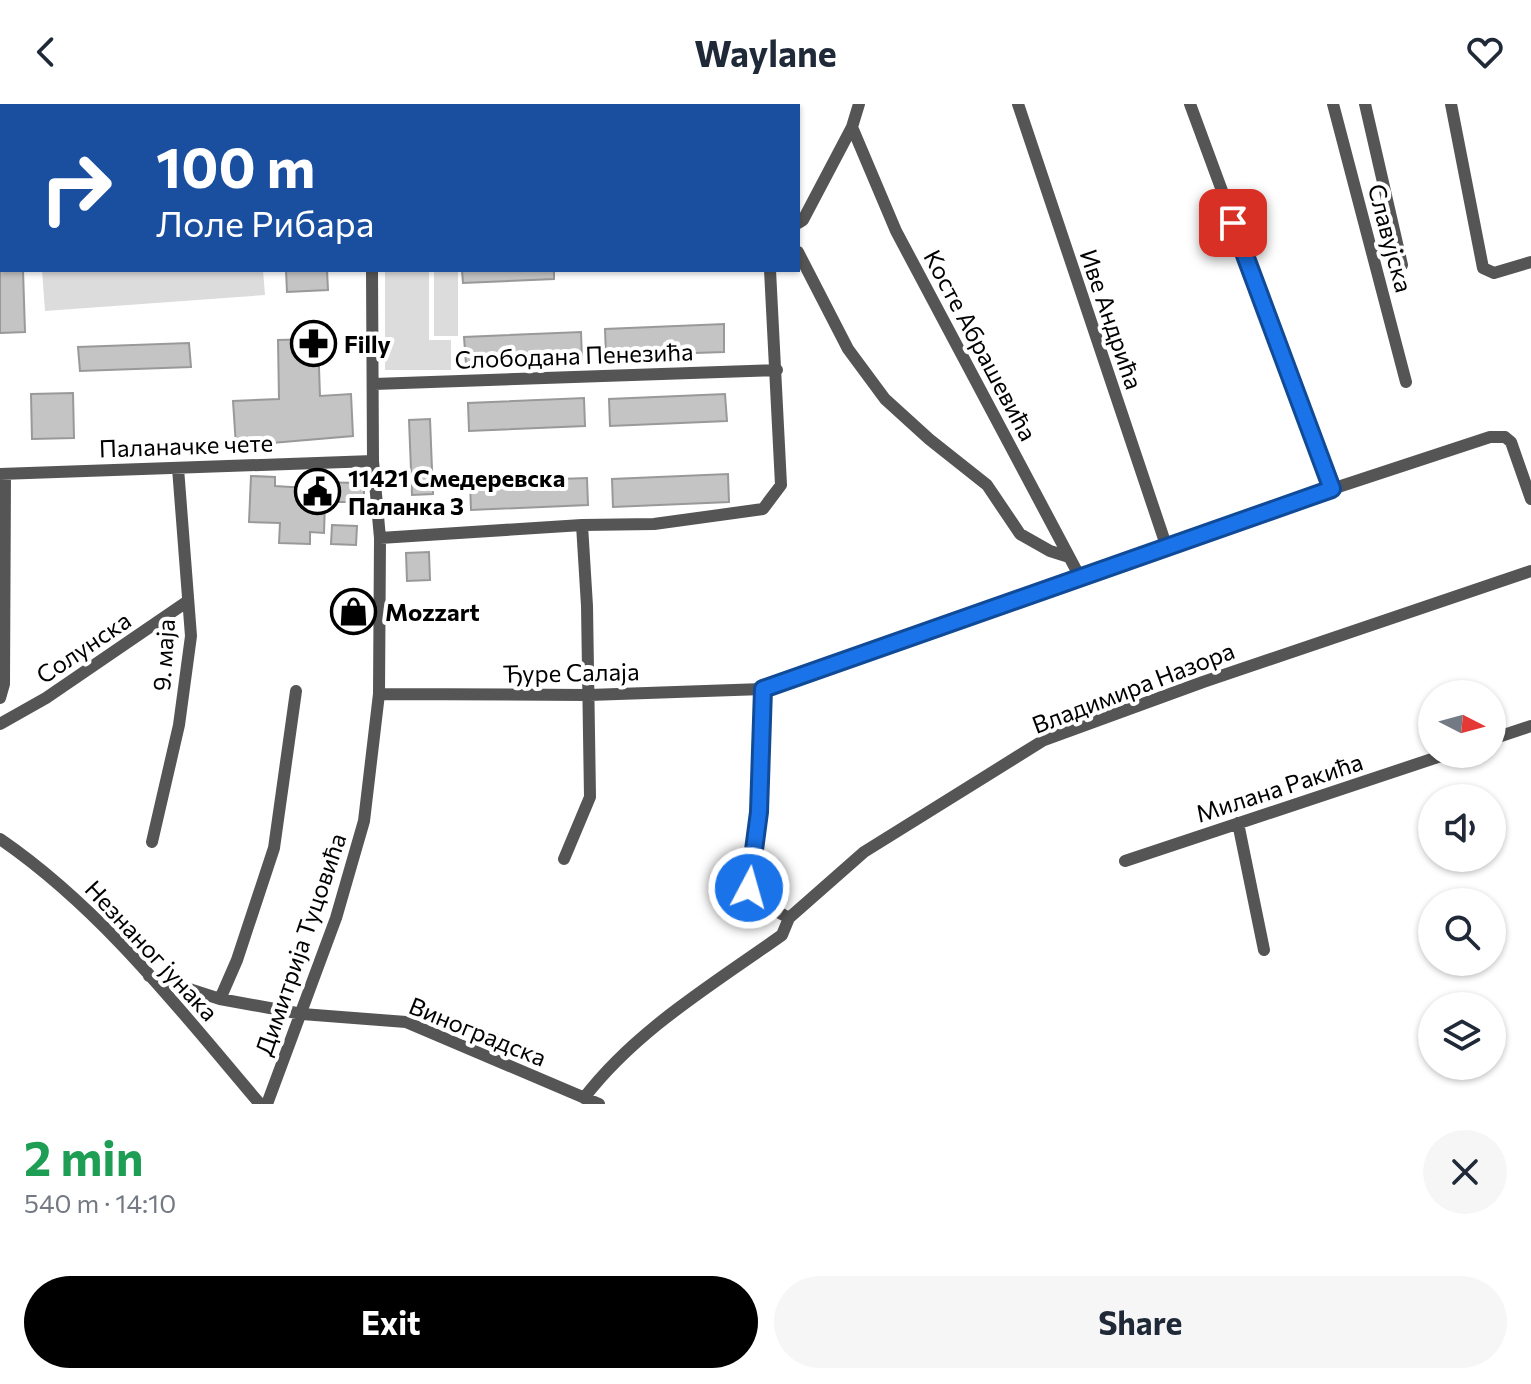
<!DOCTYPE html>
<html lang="en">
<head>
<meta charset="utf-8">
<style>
	:root { --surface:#fff; --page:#f6f6f7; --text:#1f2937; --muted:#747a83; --accent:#000 }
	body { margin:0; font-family:Commissioner,sans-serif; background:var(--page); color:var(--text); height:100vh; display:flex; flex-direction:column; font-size:30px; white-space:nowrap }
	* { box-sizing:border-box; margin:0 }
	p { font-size:26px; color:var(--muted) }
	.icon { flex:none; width:44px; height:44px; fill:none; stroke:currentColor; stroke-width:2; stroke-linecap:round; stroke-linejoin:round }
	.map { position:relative; height:1000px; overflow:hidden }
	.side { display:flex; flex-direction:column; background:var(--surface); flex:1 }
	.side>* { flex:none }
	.top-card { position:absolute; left:0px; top:0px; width:800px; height:168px; box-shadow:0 2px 6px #0004; background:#1a4fa0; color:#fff; overflow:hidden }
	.needle { width:52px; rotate:96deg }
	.tools { position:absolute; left:1418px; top:576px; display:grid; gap:16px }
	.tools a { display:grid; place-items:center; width:88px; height:88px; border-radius:50%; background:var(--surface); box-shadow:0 2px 6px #0004; font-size:40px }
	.pin { position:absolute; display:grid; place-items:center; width:68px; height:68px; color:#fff; margin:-34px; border-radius:16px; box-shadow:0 4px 12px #0006 }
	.me { position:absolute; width:88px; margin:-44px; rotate:6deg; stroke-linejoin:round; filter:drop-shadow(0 0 6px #0008) }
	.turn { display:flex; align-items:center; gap:28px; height:168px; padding:0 24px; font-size:36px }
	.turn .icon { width:104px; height:104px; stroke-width:2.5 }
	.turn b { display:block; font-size:56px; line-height:68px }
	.round { display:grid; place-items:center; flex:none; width:84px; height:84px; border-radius:42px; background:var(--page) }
	.overview { display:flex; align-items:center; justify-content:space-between; height:136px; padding:0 24px }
	h1 { font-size:48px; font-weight:700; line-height:60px; color:#1e9e55 }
	.primary-button { display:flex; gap:16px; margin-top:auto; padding:16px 24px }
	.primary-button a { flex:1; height:92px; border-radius:48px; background:var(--accent); color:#fff; font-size:32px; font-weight:700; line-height:92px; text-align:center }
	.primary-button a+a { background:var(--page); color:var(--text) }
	header { display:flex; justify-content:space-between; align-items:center; height:104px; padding:0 24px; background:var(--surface); font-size:36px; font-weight:700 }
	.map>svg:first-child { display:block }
</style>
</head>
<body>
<header><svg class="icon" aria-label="back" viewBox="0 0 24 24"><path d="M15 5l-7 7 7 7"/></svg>Waylane<svg class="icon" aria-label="heart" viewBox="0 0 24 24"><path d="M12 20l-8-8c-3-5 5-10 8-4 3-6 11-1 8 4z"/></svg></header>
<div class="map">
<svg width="1531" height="1000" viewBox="0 0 1531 1000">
	<rect width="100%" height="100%" fill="#fff"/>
	<path fill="#dcdcdc" d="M42,166H263L265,191L45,207Z
		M385,166H429V236H451V266H385Z
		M434,166H458V232H434Z"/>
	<path fill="#c4c4c4" stroke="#999" stroke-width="2" d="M0,166H23L25,228L0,229Z
		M286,166H327L328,186L287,188Z
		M462,166H554V175L463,179Z
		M724,220V248L606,252L605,225Z
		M581,228L582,255L466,260L464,233Z
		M318,235L320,292L351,290L353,332L236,342L233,297L279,295L278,236Z
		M189,239L191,263L80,267L78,243Z
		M73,289L74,334L32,335L31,290Z
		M725,290L727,317L610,322L609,295Z
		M584,294L585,322L469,327L468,299Z
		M430,315L433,390L412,391L409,316Z
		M728,370L729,398L613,403L612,375Z
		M251,372L275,373V382L307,384V378L364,379V398H325L324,429L310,428V440L279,439L280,419L249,418Z
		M587,374L588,401L471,406L470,378Z
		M332,421L357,422L356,441L331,440Z
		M429,448L430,476L407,477L406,449Z"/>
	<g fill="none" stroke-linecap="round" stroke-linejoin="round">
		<path stroke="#555" stroke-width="12" d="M365,0V2
			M748,0L749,2
			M1018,0L1167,444
			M1190,0L1332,385
			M1333,0L1406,278
			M1365,0L1402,161
			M1451,0L1483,164L1494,169L1531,158
			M852,23L896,127L1081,475
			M798,119L803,116L852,23L859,0
			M798,148L848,245L885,295L929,335L987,381L1020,430L1050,447L1069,453
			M374,280L777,266
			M0,370L373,357
			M380,434L582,421L654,420L763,405L781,381L770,166
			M379,590L589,591L763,585L1332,385L1490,333H1505L1511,338L1531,395
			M0,594L4,580L5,370
			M0,620L46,594L188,497
			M1492,635L1531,622
			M1238,719L1264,846
			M0,735C102,805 180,906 260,1000
			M152,738L179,621L191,532L178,364
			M564,755L590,693L587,502L582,421
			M1125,757L1447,650
			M789,814L864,748L1044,636L1203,578L1531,467
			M149,872L220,895L302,910L406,918L599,1000
			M220,895L237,856L274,744L296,587
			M584,994C636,926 712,881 782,831L789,814L769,803L749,784L759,708L763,585
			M267,1000L336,814L364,717L379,590L380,434L373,357L372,166"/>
	</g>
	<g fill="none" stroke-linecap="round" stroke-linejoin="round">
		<defs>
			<path id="route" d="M749,784L759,708L763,585L1332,385L1233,119"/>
		</defs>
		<use href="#route" stroke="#114b97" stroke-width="20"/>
		<use href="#route" stroke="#1a73e8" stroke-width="14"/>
	</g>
	<defs>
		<symbol id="pharmacy-ring" viewBox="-11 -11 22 22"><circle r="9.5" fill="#fff" stroke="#000" stroke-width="1.5"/><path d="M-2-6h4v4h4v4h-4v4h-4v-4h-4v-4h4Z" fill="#000"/></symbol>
		<symbol id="civic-ring" viewBox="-11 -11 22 22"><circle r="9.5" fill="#fff" stroke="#000" stroke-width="1.5"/><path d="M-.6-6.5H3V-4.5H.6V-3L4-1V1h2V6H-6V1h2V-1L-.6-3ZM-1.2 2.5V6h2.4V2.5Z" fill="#000"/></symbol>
		<symbol id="shop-ring" viewBox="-11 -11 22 22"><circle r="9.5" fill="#fff" stroke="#000" stroke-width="1.5"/><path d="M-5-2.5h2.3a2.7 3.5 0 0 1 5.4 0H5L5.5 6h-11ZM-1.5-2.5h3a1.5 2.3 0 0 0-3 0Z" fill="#000"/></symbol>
	</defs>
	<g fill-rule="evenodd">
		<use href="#pharmacy-ring" x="288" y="214" width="51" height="51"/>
		<use href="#civic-ring" x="292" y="362" width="51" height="51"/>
		<use href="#shop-ring" x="328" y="482" width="51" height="51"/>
	</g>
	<g text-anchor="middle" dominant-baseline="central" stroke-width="8" stroke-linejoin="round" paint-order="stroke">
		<g font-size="24" fill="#000" stroke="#fff">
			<text transform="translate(1391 134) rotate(75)">Славујска</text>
			<text transform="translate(1112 215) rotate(71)">Иве Андрића</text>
			<text transform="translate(981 241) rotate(62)">Косте Абрашевића</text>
			<text transform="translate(574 251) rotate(-2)">Слободана Пенезића</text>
			<text transform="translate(186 341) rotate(-2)">Паланачке чете</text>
			<text transform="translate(83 543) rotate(-34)">Солунска</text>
			<text transform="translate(163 551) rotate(-86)">9. маја</text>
			<text transform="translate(571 568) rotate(-1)">Ђуре Салаја</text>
			<text transform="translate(1133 583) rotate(-21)">Владимира Назора</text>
			<text transform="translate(1279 683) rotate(-18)">Милана Ракића</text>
			<text transform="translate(300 840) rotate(-71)">Димитрија Туцовића</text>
			<text transform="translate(152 846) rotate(47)">Незнаног јунака</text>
			<text transform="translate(478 927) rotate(22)">Виноградска</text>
		</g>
		<g font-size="24" font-weight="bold" fill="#000" stroke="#fff" text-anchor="start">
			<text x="344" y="239">Filly</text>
			<text x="348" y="373">11421 Смедеревска<tspan x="348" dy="28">Паланка 3</tspan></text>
			<text x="385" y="507">Mozzart</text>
		</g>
	</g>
</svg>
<div class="tools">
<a><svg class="needle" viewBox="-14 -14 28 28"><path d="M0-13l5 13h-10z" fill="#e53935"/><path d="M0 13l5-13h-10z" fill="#747a83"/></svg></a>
<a><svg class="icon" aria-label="sound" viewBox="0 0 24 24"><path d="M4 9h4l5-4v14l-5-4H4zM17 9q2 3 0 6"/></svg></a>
<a><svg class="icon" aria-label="search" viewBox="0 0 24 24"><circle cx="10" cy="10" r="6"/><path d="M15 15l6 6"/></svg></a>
<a><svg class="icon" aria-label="layers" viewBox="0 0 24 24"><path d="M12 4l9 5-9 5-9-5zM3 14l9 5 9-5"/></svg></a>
</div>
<div class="pin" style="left:1233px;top:119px;background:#d93025"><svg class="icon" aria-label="arrive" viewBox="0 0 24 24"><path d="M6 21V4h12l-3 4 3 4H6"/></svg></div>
<svg class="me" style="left:749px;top:784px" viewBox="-20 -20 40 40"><circle r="17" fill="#1a73e8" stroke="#fff" stroke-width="3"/><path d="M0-11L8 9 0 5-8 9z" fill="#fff"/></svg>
<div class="top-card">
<div class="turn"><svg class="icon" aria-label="right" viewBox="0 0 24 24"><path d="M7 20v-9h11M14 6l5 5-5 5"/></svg><div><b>100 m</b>Лоле Рибара</div></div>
</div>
</div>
<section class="side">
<div class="overview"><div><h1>2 min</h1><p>540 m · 14:10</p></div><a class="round"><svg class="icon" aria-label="close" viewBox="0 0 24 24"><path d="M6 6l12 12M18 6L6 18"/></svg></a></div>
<div class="primary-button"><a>Exit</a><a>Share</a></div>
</section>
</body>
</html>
